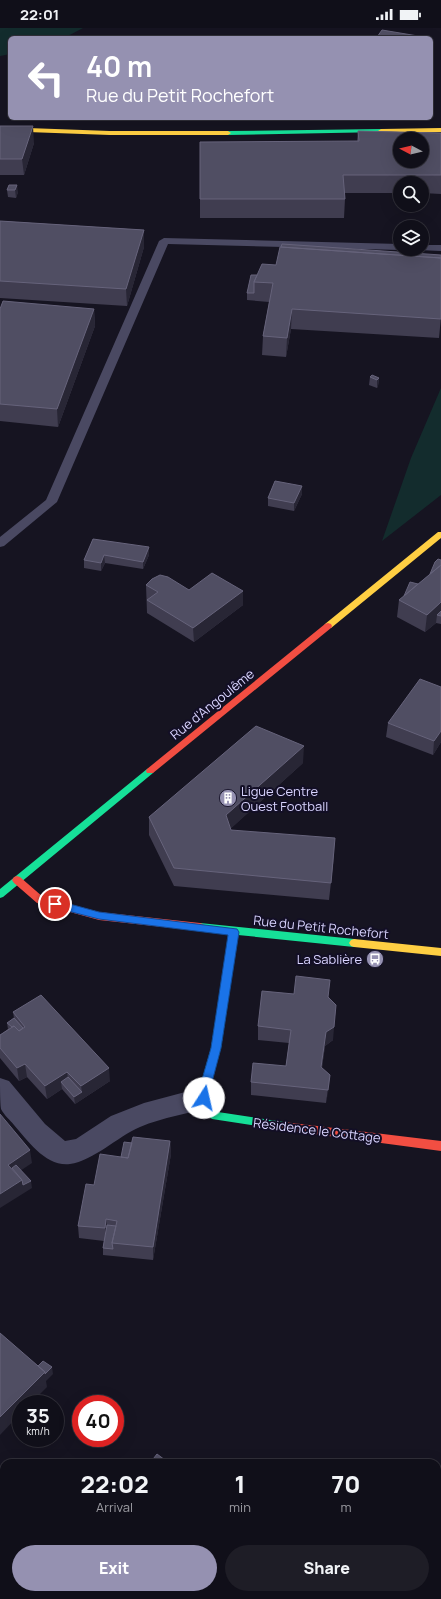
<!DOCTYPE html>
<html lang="en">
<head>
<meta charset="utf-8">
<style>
	:root { --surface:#100f19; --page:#1e1d26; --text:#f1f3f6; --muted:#9c9ca2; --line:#302f38; --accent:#9591b1 }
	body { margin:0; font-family:Manrope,sans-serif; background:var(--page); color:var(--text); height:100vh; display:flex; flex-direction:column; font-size:15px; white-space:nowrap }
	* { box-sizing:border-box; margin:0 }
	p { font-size:13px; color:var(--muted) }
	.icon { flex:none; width:22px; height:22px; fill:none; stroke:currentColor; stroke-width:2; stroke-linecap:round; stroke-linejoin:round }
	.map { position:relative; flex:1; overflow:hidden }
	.sheet { position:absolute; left:0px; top:1431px; width:441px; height:140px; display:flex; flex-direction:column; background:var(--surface); border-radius:12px 12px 0 0; box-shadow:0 4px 16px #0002,0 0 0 1px var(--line) }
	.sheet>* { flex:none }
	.hud { position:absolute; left:8px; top:8px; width:425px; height:84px; border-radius:6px; box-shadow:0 4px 16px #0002,0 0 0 1px var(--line); background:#9591b1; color:#fff; overflow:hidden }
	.needle { width:26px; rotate:277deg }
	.fabs { position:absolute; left:393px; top:104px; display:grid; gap:8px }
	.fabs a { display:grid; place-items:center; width:36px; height:36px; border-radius:50%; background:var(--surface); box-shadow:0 4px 16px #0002,0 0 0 1px var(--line); font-size:20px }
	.speed { position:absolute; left:12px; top:1367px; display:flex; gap:8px; font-size:20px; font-weight:700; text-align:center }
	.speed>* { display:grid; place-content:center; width:52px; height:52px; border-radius:50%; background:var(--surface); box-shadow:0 4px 16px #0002,0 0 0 1px var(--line); line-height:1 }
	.speed small { font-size:10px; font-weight:400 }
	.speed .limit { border:6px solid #d22; background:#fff; color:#111 }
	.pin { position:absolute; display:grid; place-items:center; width:34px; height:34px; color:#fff; margin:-17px; border:2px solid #fff; border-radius:50%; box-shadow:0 1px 4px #0007 }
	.me { position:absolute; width:44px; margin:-22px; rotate:10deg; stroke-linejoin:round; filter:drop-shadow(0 0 3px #0008) }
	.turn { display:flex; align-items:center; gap:14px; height:84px; padding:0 12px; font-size:18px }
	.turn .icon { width:52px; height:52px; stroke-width:2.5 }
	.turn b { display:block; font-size:28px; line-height:34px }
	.eta { display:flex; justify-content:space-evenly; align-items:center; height:68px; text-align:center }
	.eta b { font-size:24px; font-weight:800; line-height:28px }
	.action { display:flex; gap:8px; margin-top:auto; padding:8px 12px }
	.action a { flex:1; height:46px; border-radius:24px; background:var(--accent); color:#fff; font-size:16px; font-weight:800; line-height:46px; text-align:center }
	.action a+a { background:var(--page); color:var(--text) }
	.status { display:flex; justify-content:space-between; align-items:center; height:28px; padding:0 20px; background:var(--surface); direction:ltr }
	.status svg { height:11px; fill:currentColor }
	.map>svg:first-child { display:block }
</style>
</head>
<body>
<div class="status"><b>22:01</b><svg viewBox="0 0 49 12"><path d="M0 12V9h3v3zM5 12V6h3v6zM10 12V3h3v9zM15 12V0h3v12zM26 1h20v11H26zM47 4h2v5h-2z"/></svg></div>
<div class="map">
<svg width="441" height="1571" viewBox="0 0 441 1571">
	<rect width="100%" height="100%" fill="#161421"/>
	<path fill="#132c2d" d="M0,0H83L64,10H10V26L0,28Z
		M441,360V467L382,513L411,430Z"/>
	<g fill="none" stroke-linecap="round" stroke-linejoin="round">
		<path fill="#4a4962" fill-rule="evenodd" d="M164,210L400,216V221H404L400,222L168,216L57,474L4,518L0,519V509L46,472L159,213Z
			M422,217H441V223L418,222V221H422Z"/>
		<path fill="#4a4962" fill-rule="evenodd" d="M0,1050L9,1053L45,1096L65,1113L76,1111L111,1088L144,1075L204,1059L213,1062L217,1070L213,1078C189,1086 163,1089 140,1099C117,1109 93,1133 70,1136C46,1139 28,1113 14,1097C10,1092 4,1087 1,1081C0,1075 0,1057 0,1050Z"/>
		<path fill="#16e098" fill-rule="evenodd" d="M381,101L384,103L383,104L228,107L225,105L228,103Z
			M150,740L153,741L154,743L153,745L3,869L0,870V861L147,741Z
			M200,895L354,911L357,912L359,915L357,918L354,919L238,907L221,1020L211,1055L209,1070L212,1079L218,1084L284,1094L288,1095L289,1098L288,1101L284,1102L212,1091L204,1085L199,1070L201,1055L211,1020L229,906L197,902L195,899L197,896Z"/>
		<path fill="#ffcf43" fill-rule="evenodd" d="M0,99L110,103H228L231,105L228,107H110L0,103Z
			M441,100V104L381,105L378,103L381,101Z
			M438,504H441V510L331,600H325L324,598L325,596Z
			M354,911L441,920V928L354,919L351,918L349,915L351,912Z"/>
		<path fill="#f24e42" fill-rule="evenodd" d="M328,595L331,596L332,598L331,600L153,745H147L146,743L147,741L325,596Z
			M17,848L20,849L43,869L99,884L200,895L203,896L205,899L203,902L200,903L99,892L37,875L14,855L12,852L14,849Z
			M284,1094L441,1113V1123L284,1102L280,1101L279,1098L280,1095Z"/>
	</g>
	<path fill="#403d50" d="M0,98L34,115L24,147H0Z
		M358,103L441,105V166L422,165V155H400V165H344L345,171L344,190H200V171L357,113Z
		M9,157L18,164L16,170L8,169L7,162Z
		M0,193L144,202V219L127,278L0,270Z
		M251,247L441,289L439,310L291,301L286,329L262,327L263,308L269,274L247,272V265Z
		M0,281H94L95,298L58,399L0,393Z
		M370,349L379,350L378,358L377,360L369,357Z
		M302,458V466L294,483L268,478V470Z
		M93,511L149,527L143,541L105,535L101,543L84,540V532Z
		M441,532V596L436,595L425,604L397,589L399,572L430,546Z
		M146,557L189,562L243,577L194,614L147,585Z
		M388,695L441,714L433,727L386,709Z
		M303,735L231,800V802L334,828L329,872L174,858L149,807V789Z
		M329,969L333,1012L325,1018L322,1040L330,1047L326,1075L251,1067V1054L286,1038L289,1015L258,1012V998Z
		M13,984L110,1053L75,1076L62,1061L47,1071L27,1049L19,1053L0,1030V1007L8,1001L7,995L14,990Z
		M170,1113L171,1126L153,1232L103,1227V1220L104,1213L79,1210L78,1198L94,1157L121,1129L132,1115Z
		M122,1567H289L286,1571H127Z"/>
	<path fill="#282635" d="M33,98L34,115L24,147L22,131Z
		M17,157L18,164L16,170L15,162Z
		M144,202V219L127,278L126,261Z
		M94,281L95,298L58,399L57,381Z
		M292,281L291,301L286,329L287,310Z
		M379,350L378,358L377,360V352Z
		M302,458V466L294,483V475Z
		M149,519V527L143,541V534Z
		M104,527L105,535L101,543V535Z
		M243,563V577L194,614L193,600Z
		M441,574V588L437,587L436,595L425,604L427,587Z
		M441,703V714L433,727L434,713Z
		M304,718L303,735L226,805V787Z
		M335,810L334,828L329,872L331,855Z
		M336,977L333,1012L325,1018L320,1052L321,1039L326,1004Z
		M25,1036L27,1049L19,1053L17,1040Z
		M109,1040L110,1053L75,1076L74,1069L82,1064L81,1058Z
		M67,1044L69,1057L61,1054L62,1061L47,1071L45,1058Z
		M330,1047L329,1060L326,1075L328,1062Z
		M170,1113L171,1126L153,1232V1219Z
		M30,1122L32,1135L14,1147L8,1137Z
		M22,1152L31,1153L32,1160L0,1180V1166Z
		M106,1191L108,1204L106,1213L105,1200Z
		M52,1339L53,1346L46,1353L47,1359L30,1376H21V1385L0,1407V1389L45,1344Z
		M282,1567H289L286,1571H279Z"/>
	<path fill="#504e63" stroke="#66637b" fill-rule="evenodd" d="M382,2L418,8L417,10H384L377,9Z
		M0,98H33L22,131H0Z
		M358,103L441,105V147H343L345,171H200V114L359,113ZM400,111H422V133H400Z
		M9,157H17L15,162H7Z
		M0,193L144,202L126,261L0,253Z
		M282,216L441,227V230L281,219Z
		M280,219L441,230V291L292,281L287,310L263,308L273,255L254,254L262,236L276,237Z
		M251,247H257L254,254V265H247Z
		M3,273L94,281L57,381L0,376V281Z
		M372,347L379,350L377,352L370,349Z
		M275,453L302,458L294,475L268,470Z
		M93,511L149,519L143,534L104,527L101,535L84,532Z
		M438,531L441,532V537L430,546L435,534Z
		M441,537V574L427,587L399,572Z
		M212,545L243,563L193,600L147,572L158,564L146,557L152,551L160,547L168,549L189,562Z
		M410,554L418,556L404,568Z
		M441,583V588L437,587Z
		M420,651L441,659V703L434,713L388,695Z
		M256,698L304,718L226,787L231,802L335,810L331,855L174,840L149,789Z
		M296,948L330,952L328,969L336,977L334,999L326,1004L321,1039L330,1047L328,1062L251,1054L253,1035L286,1038L291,1002L258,998L262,963L294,966Z
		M41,967L109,1040L81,1058L67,1044L45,1058L25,1036L17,1040L0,1020V1007L14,998L19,1003L25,999L13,984Z
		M14,990L23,1000L19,1003L14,998L12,999L7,995Z
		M68,1049L82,1064L74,1069L61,1054Z
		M0,1086L30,1122L8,1137L22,1152L0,1166Z
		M133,1109L170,1113L153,1219L112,1215L117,1193L106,1191L105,1200L78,1198L86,1156L94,1157L100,1126L128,1130Z
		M124,1114L132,1115L128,1130L121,1129Z
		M16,1137L31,1153L23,1157L22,1152L12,1140Z
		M107,1197L116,1198L112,1215L113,1221L103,1220Z
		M0,1305L45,1344L0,1389Z
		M43,1333L52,1339L45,1346V1344L38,1338Z
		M157,1426L169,1435H150Z
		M138,1567H282L279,1571H143Z
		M303,1567L309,1571H300Z"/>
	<path fill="#1a73e8" stroke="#114b97" d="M55,872L99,884L237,901L239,904L221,1020L207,1073L204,1074L200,1073L198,1070L201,1055L211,1020L228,907L99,891L52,879L50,876L52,873Z"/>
	<defs>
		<symbol id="building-disc" viewBox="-11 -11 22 22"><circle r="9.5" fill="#9591b1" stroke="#130f26"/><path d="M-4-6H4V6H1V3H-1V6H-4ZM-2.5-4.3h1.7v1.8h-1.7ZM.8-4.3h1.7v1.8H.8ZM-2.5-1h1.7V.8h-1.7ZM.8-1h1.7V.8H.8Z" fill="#fff"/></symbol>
		<symbol id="bus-disc" viewBox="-11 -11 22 22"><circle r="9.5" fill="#9591b1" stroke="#130f26"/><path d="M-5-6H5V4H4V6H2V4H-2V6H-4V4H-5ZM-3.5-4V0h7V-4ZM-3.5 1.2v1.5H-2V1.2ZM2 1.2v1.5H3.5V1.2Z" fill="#fff"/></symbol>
	</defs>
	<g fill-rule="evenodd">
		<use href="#building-disc" x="218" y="760" width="20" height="20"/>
		<use href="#bus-disc" x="365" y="921" width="20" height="20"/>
	</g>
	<g text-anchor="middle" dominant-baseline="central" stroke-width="4" stroke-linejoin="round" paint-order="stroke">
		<g font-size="13" fill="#d9d4ff" stroke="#130f26">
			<text transform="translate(212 676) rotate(-39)">Rue d'Angoulême</text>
			<text transform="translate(321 899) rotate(6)">Rue du Petit Rochefort</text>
			<text transform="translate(317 1102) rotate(7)">Résidence le Cottage</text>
		</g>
		<g font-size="13" fill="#d9d4ff" stroke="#130f26" text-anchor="start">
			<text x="241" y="763">Ligue Centre<tspan x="241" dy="15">Ouest Football</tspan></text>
			<text x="362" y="931" text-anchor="end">La Sablière</text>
		</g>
	</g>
</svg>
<div class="fabs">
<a><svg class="needle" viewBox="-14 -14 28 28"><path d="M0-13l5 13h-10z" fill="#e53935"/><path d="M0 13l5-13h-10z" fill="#9c9ca2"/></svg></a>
<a><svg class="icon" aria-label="search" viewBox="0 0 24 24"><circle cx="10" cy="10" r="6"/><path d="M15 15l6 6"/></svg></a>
<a><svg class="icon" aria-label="layers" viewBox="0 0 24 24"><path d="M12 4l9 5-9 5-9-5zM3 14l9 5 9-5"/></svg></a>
</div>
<div class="speed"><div>35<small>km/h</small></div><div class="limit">40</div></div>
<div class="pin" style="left:55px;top:876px;background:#d93025"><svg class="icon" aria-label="arrive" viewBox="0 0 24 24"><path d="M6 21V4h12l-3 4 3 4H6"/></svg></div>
<svg class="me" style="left:204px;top:1070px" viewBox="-20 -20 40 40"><circle r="19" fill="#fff"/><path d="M0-13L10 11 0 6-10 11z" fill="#1a73e8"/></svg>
<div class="hud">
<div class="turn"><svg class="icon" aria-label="left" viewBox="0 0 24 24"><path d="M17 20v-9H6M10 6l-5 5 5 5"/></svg><div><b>40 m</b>Rue du Petit Rochefort</div></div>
</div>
<section class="sheet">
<div class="eta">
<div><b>22:02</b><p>Arrival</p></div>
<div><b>1</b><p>min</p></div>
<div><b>70</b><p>m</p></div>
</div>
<div class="action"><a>Exit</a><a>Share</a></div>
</section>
</div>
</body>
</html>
